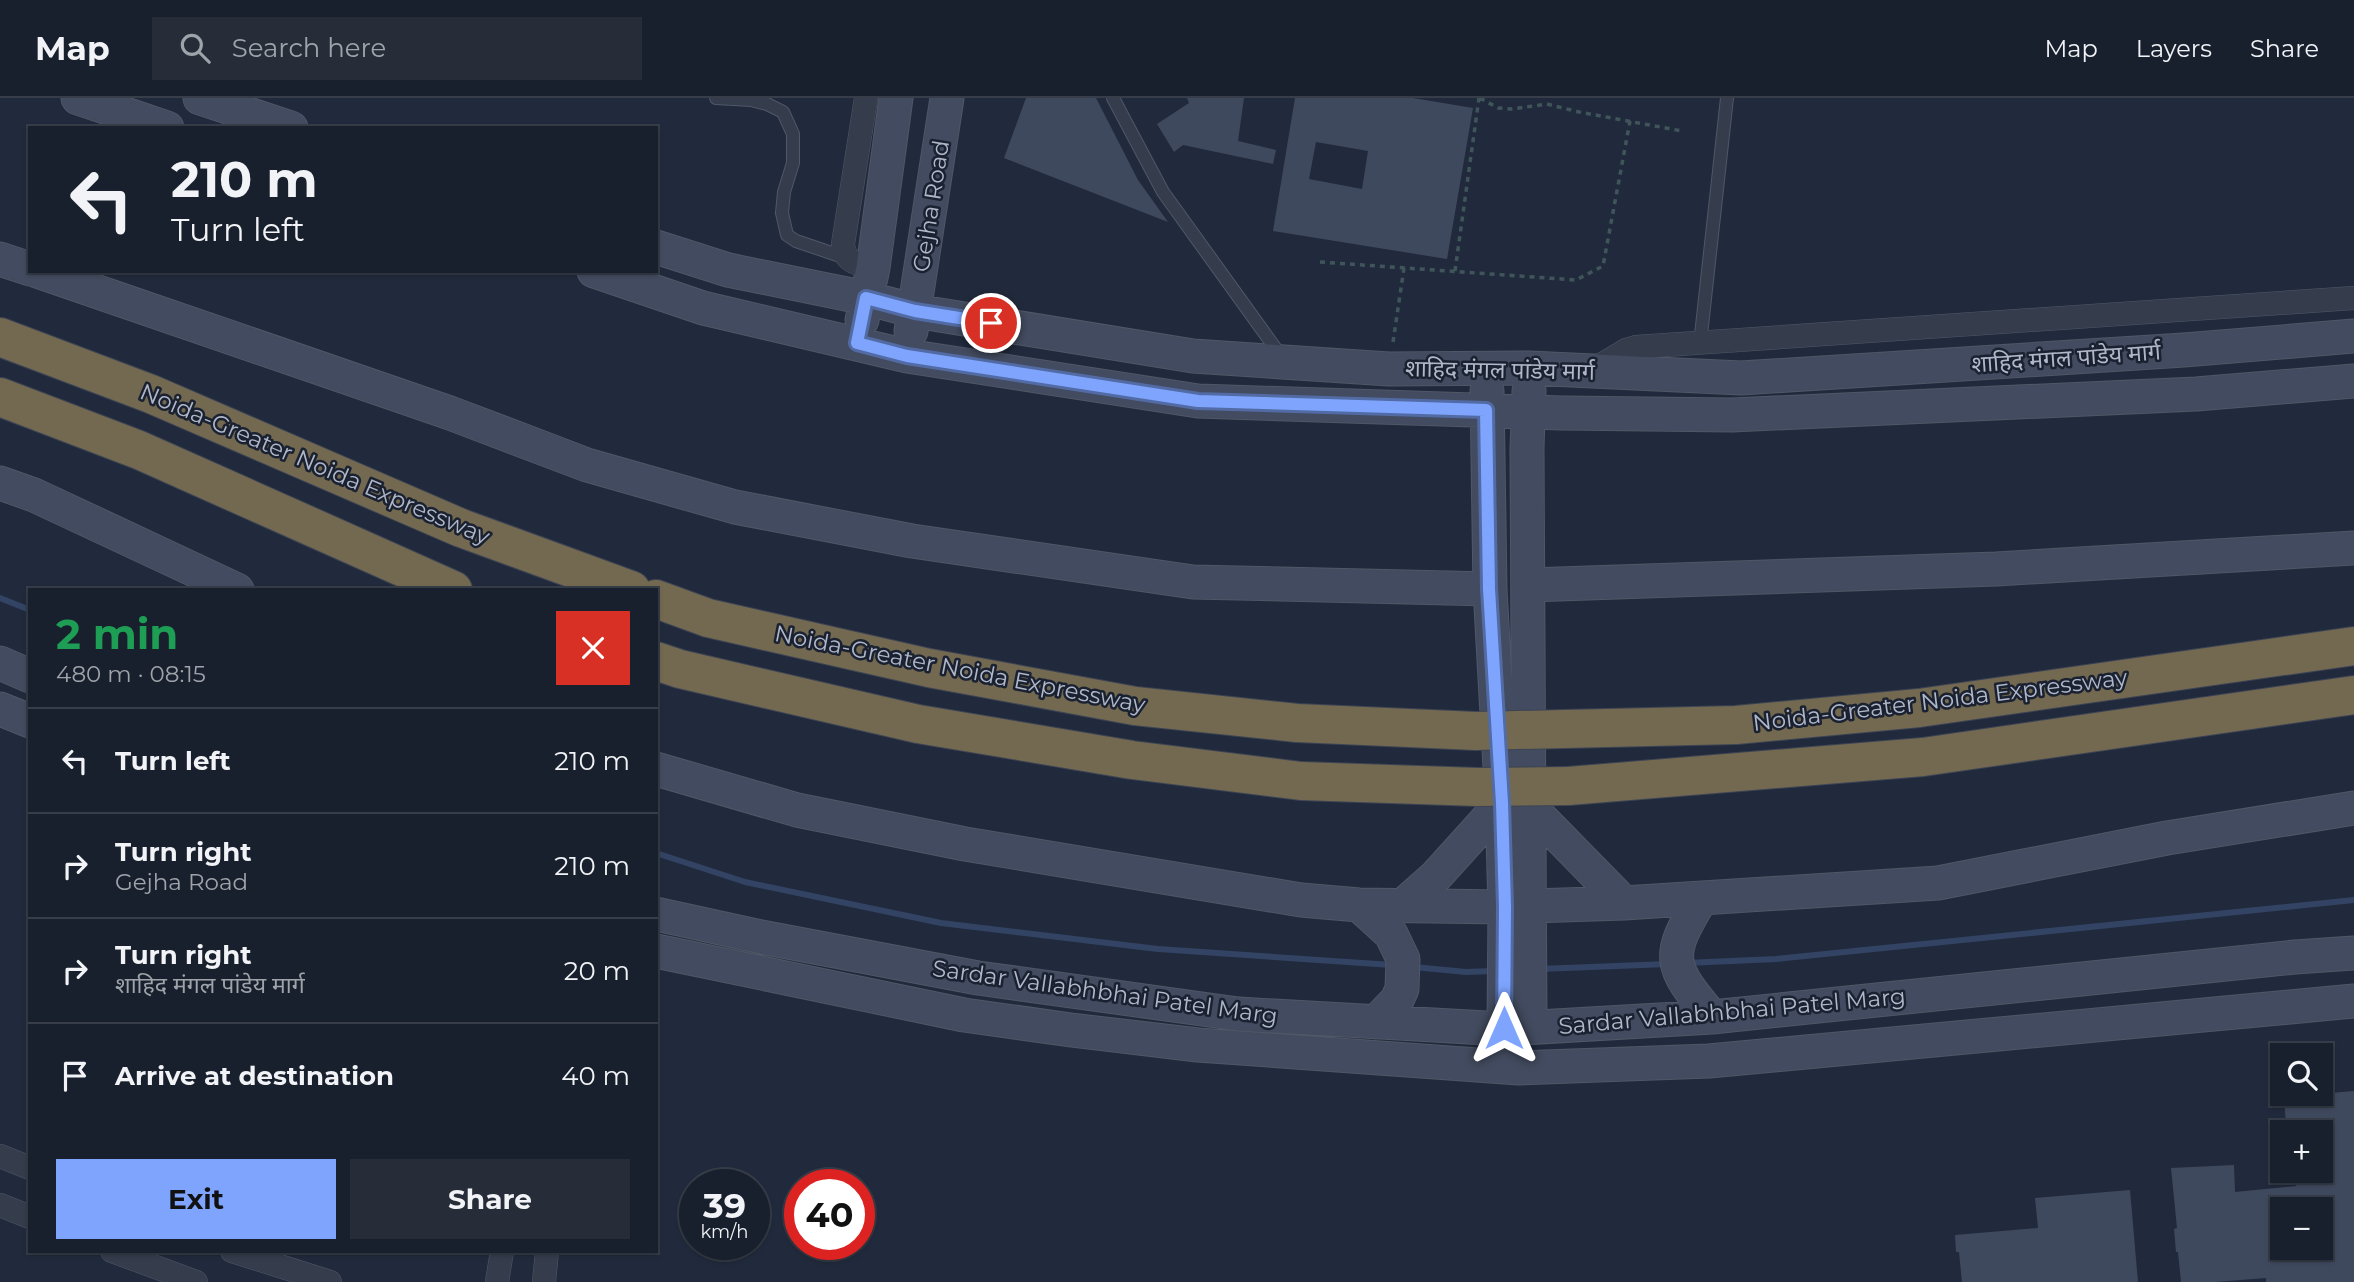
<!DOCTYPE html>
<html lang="en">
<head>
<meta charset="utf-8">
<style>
	:root { --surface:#19202d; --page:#262d39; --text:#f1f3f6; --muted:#9fa3aa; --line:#373e49; --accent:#7ea4fe }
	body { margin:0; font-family:Montserrat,"Noto Sans Devanagari",sans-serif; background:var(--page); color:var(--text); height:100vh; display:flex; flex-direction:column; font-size:26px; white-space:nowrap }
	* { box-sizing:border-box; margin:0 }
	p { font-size:23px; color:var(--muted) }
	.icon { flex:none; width:38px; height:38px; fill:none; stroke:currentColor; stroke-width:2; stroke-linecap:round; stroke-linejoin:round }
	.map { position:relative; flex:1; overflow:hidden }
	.details { position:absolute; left:28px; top:490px; width:630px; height:665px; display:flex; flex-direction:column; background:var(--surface); border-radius:0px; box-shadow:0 2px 5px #0004,0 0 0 2px var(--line) }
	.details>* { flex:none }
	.hud { position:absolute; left:28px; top:28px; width:630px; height:147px; border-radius:0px; box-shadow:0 2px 5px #0004,0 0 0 2px var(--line); background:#19202d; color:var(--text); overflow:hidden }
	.controls { position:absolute; left:2270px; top:945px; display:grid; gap:14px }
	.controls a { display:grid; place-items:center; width:63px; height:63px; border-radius:0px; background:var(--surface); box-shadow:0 2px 5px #0004,0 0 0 2px var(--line); font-size:35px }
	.speed { position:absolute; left:679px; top:1071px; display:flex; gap:14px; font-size:35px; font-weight:700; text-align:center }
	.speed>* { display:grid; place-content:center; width:91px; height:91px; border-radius:50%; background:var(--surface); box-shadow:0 2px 5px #0004,0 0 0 2px var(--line); line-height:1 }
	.speed small { font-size:18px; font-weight:400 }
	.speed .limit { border:10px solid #d22; background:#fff; color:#111 }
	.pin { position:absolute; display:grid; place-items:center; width:60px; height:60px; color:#fff; margin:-30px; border:4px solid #fff; border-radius:50%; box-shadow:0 2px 7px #0007 }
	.me { position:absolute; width:77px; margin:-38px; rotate:0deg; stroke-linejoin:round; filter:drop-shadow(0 0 5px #0008) }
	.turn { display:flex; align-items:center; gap:24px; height:147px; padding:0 28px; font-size:32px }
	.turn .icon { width:91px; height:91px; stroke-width:2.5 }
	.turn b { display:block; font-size:49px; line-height:60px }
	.round { display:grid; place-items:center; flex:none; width:74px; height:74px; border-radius:0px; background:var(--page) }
	.head { display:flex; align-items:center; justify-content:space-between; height:119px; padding:0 28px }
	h1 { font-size:42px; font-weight:700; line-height:52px; color:#1e9e55 }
	.button { display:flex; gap:14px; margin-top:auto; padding:14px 28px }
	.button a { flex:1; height:80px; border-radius:0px; background:var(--accent); color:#111; font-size:28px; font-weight:700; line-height:80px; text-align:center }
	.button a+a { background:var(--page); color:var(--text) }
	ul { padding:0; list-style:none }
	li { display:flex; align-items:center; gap:21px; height:105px; padding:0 28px; border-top:2px solid var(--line) }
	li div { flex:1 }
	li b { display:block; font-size:26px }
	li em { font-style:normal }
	header { display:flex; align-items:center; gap:42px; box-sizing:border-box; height:98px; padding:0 35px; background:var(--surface); border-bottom:2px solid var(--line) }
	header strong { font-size:33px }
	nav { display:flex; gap:38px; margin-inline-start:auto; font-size:24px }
	.search { width:490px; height:63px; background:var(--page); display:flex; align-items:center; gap:18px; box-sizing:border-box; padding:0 24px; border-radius:0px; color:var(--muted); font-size:26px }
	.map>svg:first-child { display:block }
</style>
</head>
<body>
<header>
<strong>Map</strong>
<div class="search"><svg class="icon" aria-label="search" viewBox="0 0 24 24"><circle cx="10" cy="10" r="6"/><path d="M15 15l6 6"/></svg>Search here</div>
<nav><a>Map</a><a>Layers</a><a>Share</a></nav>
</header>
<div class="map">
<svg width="2354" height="1184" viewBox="0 0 2354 1184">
	<rect width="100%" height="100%" fill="#212a3c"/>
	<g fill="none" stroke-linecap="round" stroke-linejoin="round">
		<path stroke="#334364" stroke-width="6" d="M0,500L30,512
			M656,755L745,784L941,825L1158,851L1392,867
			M1686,865L1776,861L2354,802
			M1414,869L1466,874L1493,873
			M1539,871L1668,866"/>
	</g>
	<path fill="#3f495e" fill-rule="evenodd" d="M1026,0H1096L1138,82L1168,124L1004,60Z
		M1187,0H1244L1238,43L1276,52L1273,66L1183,47L1174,54L1157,26L1189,5Z
		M1295,0H1413L1473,10L1447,161L1273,133ZM1316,44L1368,53L1362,91L1309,81Z
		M2354,993V1184H2266V1180L2215,1184H2181L2178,1154H2176L2174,1131L2177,1130L2171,1070L2234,1067L2235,1094L2296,1088L2295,1073H2320V1034H2289V1026L2286,1027L2284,999ZM2282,1111H2320V1150H2282Z
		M2130,1092L2138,1184H1962L1959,1154H1956L1955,1137L2038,1130L2035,1100Z"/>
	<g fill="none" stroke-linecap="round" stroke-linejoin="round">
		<defs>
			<path id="lane" d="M716,0L751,2L767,6L783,14L793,36V65L784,94L782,115L787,137L796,143L846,160
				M1113,0L1163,94L1281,258
				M1700,246L1727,0"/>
			<path id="street" d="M866,0L843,146C844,164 857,166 873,170
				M1591,273L1626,252L1636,249L2354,200
				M0,1058L30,1070
				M0,1107L30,1119
				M112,1153L196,1184
				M232,1153L330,1184
				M497,1184L502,1153
				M544,1184L547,1153"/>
			<path id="secondary" d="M78,0L167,30
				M200,0L291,30
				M656,149L728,172L866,200L915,213L1193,258L1389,271L1529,270L1741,280L2184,252L2354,238
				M0,161L30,171
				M37,173L450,315L587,367L735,409L912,443L1193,484L1490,491
				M594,173L703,210L907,258L1198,303L1562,315L1732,317L2196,296L2354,283
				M862,222L873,170L896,0
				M911,233L947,0
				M1487,293L1490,491L1502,705L1505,809L1504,931
				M1529,293L1527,350L1530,929
				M0,385L34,397L237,492
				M1529,487L1996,471L2354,450
				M0,565L30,578
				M0,611L30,623
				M656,671L797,712L965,746L1301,802L1359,807L1505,809L1624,805L1938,785L2167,740L2354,710
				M1528,707L1624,805
				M1701,801C1665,859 1669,868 1712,919
				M1359,807L1391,836L1403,861L1402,891L1397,902L1376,924
				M1402,808L1436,778L1502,705
				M656,816L761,839L978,880L1238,916L1504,931L1712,919L2295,859L2354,855
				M656,853L964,917L1071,932L1198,947L1519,970L1709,963L2354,903"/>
			<path id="highway" d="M0,239L151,296L461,430L631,492
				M0,299L139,352L453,492
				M656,501L708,520L929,570L1135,608L1297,625L1476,633
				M656,563L680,571L918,626L1132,662L1301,683L1478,689
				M1564,631L1736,627L1919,610L2354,548
				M1568,688L1923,659L2354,597"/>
		</defs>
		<use href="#lane" stroke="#505767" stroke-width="14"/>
		<use href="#street" stroke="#505767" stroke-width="24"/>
		<use href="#secondary" stroke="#505767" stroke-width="35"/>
		<use href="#highway" stroke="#3d4454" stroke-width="40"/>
		<path stroke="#40555a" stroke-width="3.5" stroke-dasharray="5 5" stroke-linecap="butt" d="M1480,0L1498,10L1512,11L1547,6L1579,14L1682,33
			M1320,164L1576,182L1603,168L1630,23
			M1455,173L1479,0
			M1393,244L1404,170"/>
		<use href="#lane" stroke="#353c4c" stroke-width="12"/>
		<use href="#street" stroke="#353c4c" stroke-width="23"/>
		<use href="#secondary" stroke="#424b5f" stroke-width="33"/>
		<use href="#highway" stroke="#736951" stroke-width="38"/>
		<defs>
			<path id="highway-bridge" d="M1476,633L1564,631
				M1478,689L1568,688"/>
		</defs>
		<use href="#highway-bridge" stroke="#3d4454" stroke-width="40" stroke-linecap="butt"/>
		<use href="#highway-bridge" stroke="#736951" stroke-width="38"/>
	</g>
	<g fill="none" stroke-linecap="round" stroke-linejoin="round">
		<defs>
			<path id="route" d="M991,225L915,213L866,200L857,245L907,258L1198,303L1486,312L1489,491L1502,705L1505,809L1504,930"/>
		</defs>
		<use href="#route" stroke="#526ba5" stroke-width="18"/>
		<use href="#route" stroke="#7ea4fe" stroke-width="12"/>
	</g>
	<g text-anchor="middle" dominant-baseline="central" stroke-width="5" stroke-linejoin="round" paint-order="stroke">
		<g font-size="23" fill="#b0b7c8" stroke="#1a2131">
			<text transform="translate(931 108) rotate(-81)">Gejha Road</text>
			<text transform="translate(2066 260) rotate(-4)">शाहिद मंगल पांडेय मार्ग</text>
			<text transform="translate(1500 272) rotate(1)">शाहिद मंगल पांडेय मार्ग</text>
			<text transform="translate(315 366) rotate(23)">Noida-Greater Noida Expressway</text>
			<text transform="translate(960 571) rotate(11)">Noida-Greater Noida Expressway</text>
			<text transform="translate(1940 602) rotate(-7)">Noida-Greater Noida Expressway</text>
			<text transform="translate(1105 894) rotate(8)">Sardar Vallabhbhai Patel Marg</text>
			<text transform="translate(1732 913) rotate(-5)">Sardar Vallabhbhai Patel Marg</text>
		</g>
	</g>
</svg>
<div class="controls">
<a><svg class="icon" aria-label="search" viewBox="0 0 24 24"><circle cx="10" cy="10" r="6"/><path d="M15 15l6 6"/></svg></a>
<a>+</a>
<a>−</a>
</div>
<div class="speed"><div>39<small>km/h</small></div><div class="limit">40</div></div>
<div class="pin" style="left:991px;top:225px;background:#d93025"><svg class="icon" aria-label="arrive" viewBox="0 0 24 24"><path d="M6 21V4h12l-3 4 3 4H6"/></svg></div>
<svg class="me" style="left:1504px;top:930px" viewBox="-20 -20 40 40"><path d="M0-17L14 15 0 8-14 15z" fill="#7ea4fe" stroke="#fff" stroke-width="4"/></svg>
<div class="hud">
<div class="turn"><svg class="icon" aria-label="left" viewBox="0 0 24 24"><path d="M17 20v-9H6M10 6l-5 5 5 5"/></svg><div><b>210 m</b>Turn left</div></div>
</div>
<section class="details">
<div class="head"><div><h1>2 min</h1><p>480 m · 08:15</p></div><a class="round" style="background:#d93025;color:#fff"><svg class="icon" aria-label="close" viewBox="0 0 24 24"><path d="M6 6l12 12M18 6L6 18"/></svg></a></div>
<ul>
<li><svg class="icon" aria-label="left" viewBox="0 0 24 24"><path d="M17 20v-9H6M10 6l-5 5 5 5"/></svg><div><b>Turn left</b></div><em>210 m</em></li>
<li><svg class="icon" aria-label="right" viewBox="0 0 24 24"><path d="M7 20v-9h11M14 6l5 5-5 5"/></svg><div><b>Turn right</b><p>Gejha Road</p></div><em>210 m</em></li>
<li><svg class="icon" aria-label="right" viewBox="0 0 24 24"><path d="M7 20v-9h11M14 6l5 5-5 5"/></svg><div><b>Turn right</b><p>शाहिद मंगल पांडेय मार्ग</p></div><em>20 m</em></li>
<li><svg class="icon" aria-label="arrive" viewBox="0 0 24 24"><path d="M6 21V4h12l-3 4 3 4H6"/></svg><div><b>Arrive at destination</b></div><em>40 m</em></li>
</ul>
<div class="button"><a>Exit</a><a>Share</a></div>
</section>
</div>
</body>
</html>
